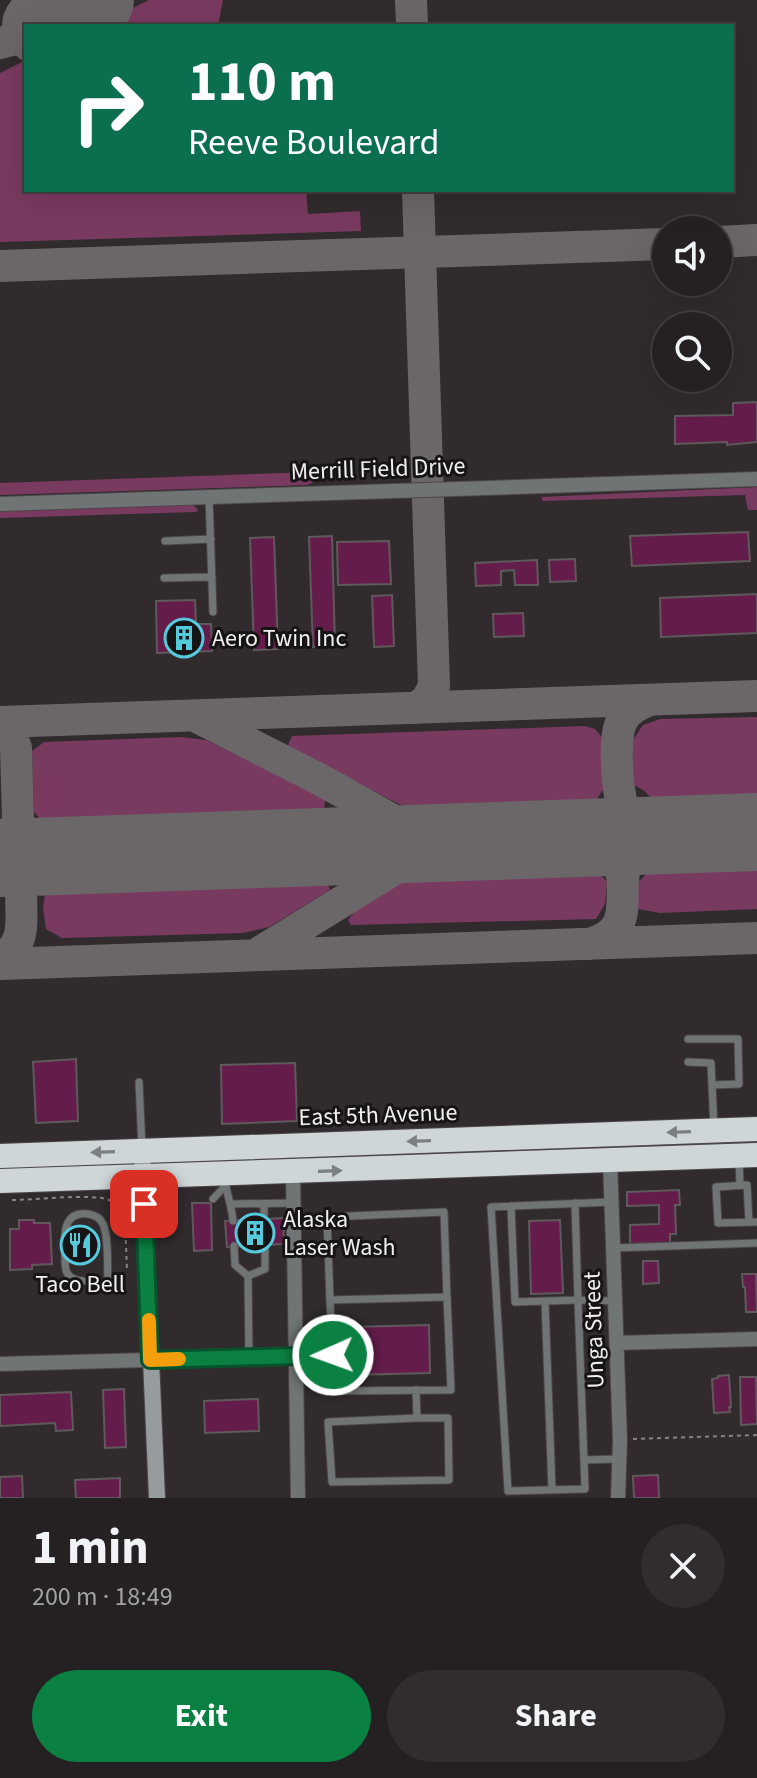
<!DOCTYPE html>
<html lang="en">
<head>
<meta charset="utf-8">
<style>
	:root { --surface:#252022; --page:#312d2f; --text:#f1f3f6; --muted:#a3a3a5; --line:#423e40; --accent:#0b8043 }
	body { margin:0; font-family:"Source Sans 3",sans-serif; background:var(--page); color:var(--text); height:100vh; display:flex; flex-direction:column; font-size:30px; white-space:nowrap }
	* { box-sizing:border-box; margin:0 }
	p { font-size:26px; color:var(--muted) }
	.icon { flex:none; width:44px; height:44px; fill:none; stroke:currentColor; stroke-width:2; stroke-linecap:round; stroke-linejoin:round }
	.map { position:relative; height:1498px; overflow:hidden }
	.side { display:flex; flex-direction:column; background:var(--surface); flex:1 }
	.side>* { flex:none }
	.guide { position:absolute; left:24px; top:24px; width:710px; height:168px; border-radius:0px; box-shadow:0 8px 32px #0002,0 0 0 2px var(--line); background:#0b6e4f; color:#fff; overflow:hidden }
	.controls { position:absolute; left:652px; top:216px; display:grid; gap:16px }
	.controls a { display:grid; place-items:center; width:80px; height:80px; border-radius:50%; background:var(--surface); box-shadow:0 8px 32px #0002,0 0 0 2px var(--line); font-size:40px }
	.pin { position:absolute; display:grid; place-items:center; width:68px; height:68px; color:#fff; margin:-34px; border-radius:16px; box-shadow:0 4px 12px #0006 }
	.me { position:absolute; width:88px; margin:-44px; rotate:268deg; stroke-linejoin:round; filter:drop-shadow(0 0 6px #0008) }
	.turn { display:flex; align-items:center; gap:28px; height:168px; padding:0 32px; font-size:36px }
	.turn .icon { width:104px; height:104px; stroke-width:2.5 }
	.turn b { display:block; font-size:56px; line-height:68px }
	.round { display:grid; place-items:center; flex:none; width:84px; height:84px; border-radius:42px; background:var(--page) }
	.headline { display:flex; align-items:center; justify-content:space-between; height:136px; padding:0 32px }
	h1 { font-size:48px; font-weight:700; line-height:60px }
	.action { display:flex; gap:16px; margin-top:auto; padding:16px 32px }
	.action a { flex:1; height:92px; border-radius:48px; background:var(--accent); color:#fff; font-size:32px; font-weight:700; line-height:92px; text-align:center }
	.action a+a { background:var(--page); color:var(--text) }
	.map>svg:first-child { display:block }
</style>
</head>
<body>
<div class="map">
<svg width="757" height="1498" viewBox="0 0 757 1498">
	<rect width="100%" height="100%" fill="#312b2e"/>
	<path fill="#793a60" d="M149,0H223L218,26H96Z
		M26,60V190H306L308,214L360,211L361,231L0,242V73Z
		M314,472V482L307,485L0,495V483Z
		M757,487V510H748L745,495L543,501L541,497Z
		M193,505L198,510L196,512L0,518V511Z
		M757,717V798L653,799L643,790L632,784L630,744L643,725L660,719Z
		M585,726L595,729L604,740L605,787L594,803L409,809L293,750L288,745L292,736Z
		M181,737L206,740L325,798L324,812L44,823L34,812L32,751L44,742Z
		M757,865V909L660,913L638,909L637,883L653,868Z
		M594,870L607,881L605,904L596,919L351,925L348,920C361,901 397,883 418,875Z
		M327,882L330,890L269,927L243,933L62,938L46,929L43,908L45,894L54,888Z"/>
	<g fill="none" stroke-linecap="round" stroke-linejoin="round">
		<path stroke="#6b6668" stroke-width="32" d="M411,0L412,26
			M0,43L12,40
			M718,242L757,240
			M0,266L666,244
			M650,700C638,704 626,710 621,723C613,739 617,803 627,817C636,828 647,832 660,836
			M416,708L427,700L434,686L418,190
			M199,718L319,779L416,833L456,842
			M0,722L757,696
			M0,726L11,735L16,748L18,819L22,832L32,844L38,848L64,856
			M576,838C602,842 613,849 622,875
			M0,850L14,833L18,819
			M589,944C658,926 586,860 660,836
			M257,954L419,854L456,842
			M0,960C42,934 4,893 34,868C42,861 54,859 64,856
			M0,964L757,938"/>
		<path stroke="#6b6668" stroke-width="78" d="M41,26L95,0
			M0,858L757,832"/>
	</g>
	<path fill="#641c4a" stroke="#5f595c" stroke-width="2" d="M757,402V442L727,445V442L675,444V416L733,415V403Z
		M748,532L750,561L632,566L630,536Z
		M332,536L335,646L313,647L309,537Z
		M274,537L278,649L254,650L250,538Z
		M389,541L391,584L338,585L337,542Z
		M575,559L576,581L550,582L549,560Z
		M537,560L538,585H515L514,570L501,571V585L476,586L475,563Z
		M757,594V633L661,637L660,598Z
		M392,595L394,646L374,647L372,596Z
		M195,600L196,624H211L212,651L157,653L156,601Z
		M523,613L524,636L494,637L493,614Z
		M76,1059L78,1121L36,1123L33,1062Z
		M295,1063L297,1121L222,1124L221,1065Z
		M679,1190L680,1205H675L676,1234H670V1243L630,1244V1225L659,1224V1205L627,1206V1192Z
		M192,1203H211L212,1250L194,1251Z
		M283,1218L284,1244L227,1247L225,1221Z
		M19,1220H34V1223H50L52,1264L32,1265V1269L10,1270V1229H19Z
		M560,1220L563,1293L531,1294L529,1221Z
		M89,1230L90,1258L71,1259L70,1231Z
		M643,1261H658L659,1283L643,1284Z
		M742,1274H756L757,1312H746L745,1287H743Z
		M429,1325L430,1373L350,1375L349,1327Z
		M729,1375L731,1407H729L730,1412L714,1413L712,1379L718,1378V1376Z
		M740,1377H756L757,1424L741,1425Z
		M124,1389L126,1447L105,1448L103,1390Z
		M71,1392L73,1430L56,1431L55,1423L0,1426V1395Z
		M258,1399L259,1431L205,1433L204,1401Z
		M658,1475L659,1498H634L633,1476Z
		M22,1476L23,1498H0V1477Z
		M120,1478V1498H76L75,1480Z"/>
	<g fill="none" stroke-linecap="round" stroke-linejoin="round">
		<defs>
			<path id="lane" d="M209,497L213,612
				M165,541L211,539
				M164,578L212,577
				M688,1039H738L739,1084L712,1085
				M688,1062L711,1063L714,1128
				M139,1082L142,1148
				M739,1160L740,1185
				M225,1176C225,1191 232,1205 233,1221
				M213,1199L225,1186
				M612,1202L491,1207L508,1491L585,1489L578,1300L615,1301
				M232,1204L293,1203
				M264,1204V1219
				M511,1206L515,1302L578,1300L575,1203
				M749,1222L747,1185L716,1187L718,1223L757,1222
				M234,1246L235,1265L248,1276L249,1357
				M614,1248L757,1243
				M248,1276L265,1269V1245
				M83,1281C76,1280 71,1279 67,1273C64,1266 65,1256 65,1248C64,1231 65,1211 88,1214C94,1215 100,1217 103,1224C109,1237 107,1265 108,1280
				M447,1297L451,1390L334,1391L330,1300Z
				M330,1300L327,1217L444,1212L447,1297
				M545,1302L552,1490
				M295,1356L333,1355
				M416,1390L417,1418L328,1422L332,1482L449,1480L448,1418H417
				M584,1460L619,1459"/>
			<path id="street" d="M0,504L757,479
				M610,1161L620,1440L618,1498
				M293,1172L298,1498
				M617,1343L757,1339
				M0,1364L295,1356"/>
			<path id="secondary" d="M142,1151L157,1498"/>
			<path id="highway" d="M0,1156L757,1129
				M0,1181L757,1155"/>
		</defs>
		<use href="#lane" stroke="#4c4649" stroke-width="9"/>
		<use href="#street" stroke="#4c4649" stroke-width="16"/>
		<use href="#secondary" stroke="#4c4649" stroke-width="18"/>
		<use href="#highway" stroke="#4c4649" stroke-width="26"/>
		<path stroke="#888385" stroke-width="2" stroke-dasharray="4 4" stroke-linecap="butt" d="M12,1200C34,1200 93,1193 109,1200C118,1204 122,1210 125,1219L127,1270
			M633,1439L757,1435"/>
		<use href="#lane" stroke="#707474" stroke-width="7"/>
		<use href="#street" stroke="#707474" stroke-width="14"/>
		<use href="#secondary" stroke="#969c9d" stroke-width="16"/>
		<use href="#highway" stroke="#ced6d8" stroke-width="24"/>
	</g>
	<defs><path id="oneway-solid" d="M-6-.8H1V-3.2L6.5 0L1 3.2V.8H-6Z" transform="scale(2)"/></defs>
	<g fill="#7c7f81">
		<use href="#oneway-solid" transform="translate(679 1132) rotate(178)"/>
		<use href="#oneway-solid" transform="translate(419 1141) rotate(178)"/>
		<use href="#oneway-solid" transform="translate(103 1152) rotate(178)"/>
		<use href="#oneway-solid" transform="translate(330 1171) rotate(-2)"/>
	</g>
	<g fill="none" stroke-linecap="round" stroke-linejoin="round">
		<defs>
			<path id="route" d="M144,1204L150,1360L333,1355"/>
		</defs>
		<use href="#route" stroke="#07532c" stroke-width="20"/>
		<use href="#route" stroke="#0b8043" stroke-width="14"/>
		<path stroke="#f59e0b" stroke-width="14" d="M149,1320L150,1360L179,1359"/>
	</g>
	<defs>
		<symbol id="building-ring" viewBox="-11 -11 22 22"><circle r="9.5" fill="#171416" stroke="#54cadd" stroke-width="1.5"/><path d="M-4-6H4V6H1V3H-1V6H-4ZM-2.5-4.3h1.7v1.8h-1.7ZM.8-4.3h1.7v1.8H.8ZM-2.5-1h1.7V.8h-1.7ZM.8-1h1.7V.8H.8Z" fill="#54cadd"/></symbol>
		<symbol id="restaurant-ring" viewBox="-11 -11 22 22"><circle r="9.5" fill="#171416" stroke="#54cadd" stroke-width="1.5"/><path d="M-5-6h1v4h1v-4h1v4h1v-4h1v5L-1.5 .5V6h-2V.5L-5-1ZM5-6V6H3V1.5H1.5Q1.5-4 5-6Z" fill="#54cadd"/></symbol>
	</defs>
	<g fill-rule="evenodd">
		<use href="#building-ring" x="162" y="616" width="44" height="44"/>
		<use href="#building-ring" x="233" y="1211" width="44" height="44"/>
		<use href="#restaurant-ring" x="58" y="1223" width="44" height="44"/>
	</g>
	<g text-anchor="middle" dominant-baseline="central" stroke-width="6" stroke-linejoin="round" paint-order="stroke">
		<g font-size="24" fill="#f2eef0" stroke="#171416">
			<text transform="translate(378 469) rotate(-2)">Merrill Field Drive</text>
			<text transform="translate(378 1115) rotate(-2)">East 5th Avenue</text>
			<text transform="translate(594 1330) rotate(-92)">Unga Street</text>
		</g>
		<g font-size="24" fill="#f2eef0" stroke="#171416" text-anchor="start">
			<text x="212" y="638">Aero Twin Inc</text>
			<text x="283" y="1219">Alaska<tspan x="283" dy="28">Laser Wash</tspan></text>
			<text x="80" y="1284" text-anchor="middle">Taco Bell</text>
		</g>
	</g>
</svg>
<div class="controls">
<a><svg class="icon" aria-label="sound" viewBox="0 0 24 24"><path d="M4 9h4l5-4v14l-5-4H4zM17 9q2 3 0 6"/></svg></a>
<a><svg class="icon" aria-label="search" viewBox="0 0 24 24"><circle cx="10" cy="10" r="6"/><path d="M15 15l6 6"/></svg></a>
</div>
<div class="pin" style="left:144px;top:1204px;background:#d93025"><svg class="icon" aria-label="arrive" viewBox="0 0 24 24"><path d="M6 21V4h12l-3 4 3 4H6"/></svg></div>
<svg class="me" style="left:333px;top:1355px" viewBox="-20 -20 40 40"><circle r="17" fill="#0b8043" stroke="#fff" stroke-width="3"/><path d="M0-11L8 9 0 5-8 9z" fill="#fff"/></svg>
<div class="guide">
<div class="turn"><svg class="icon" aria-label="right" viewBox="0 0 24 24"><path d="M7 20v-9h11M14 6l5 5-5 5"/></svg><div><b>110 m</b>Reeve Boulevard</div></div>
</div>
</div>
<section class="side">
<div class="headline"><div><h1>1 min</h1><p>200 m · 18:49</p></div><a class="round"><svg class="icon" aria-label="close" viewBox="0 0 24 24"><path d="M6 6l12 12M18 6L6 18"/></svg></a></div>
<div class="action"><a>Exit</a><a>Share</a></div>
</section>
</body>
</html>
